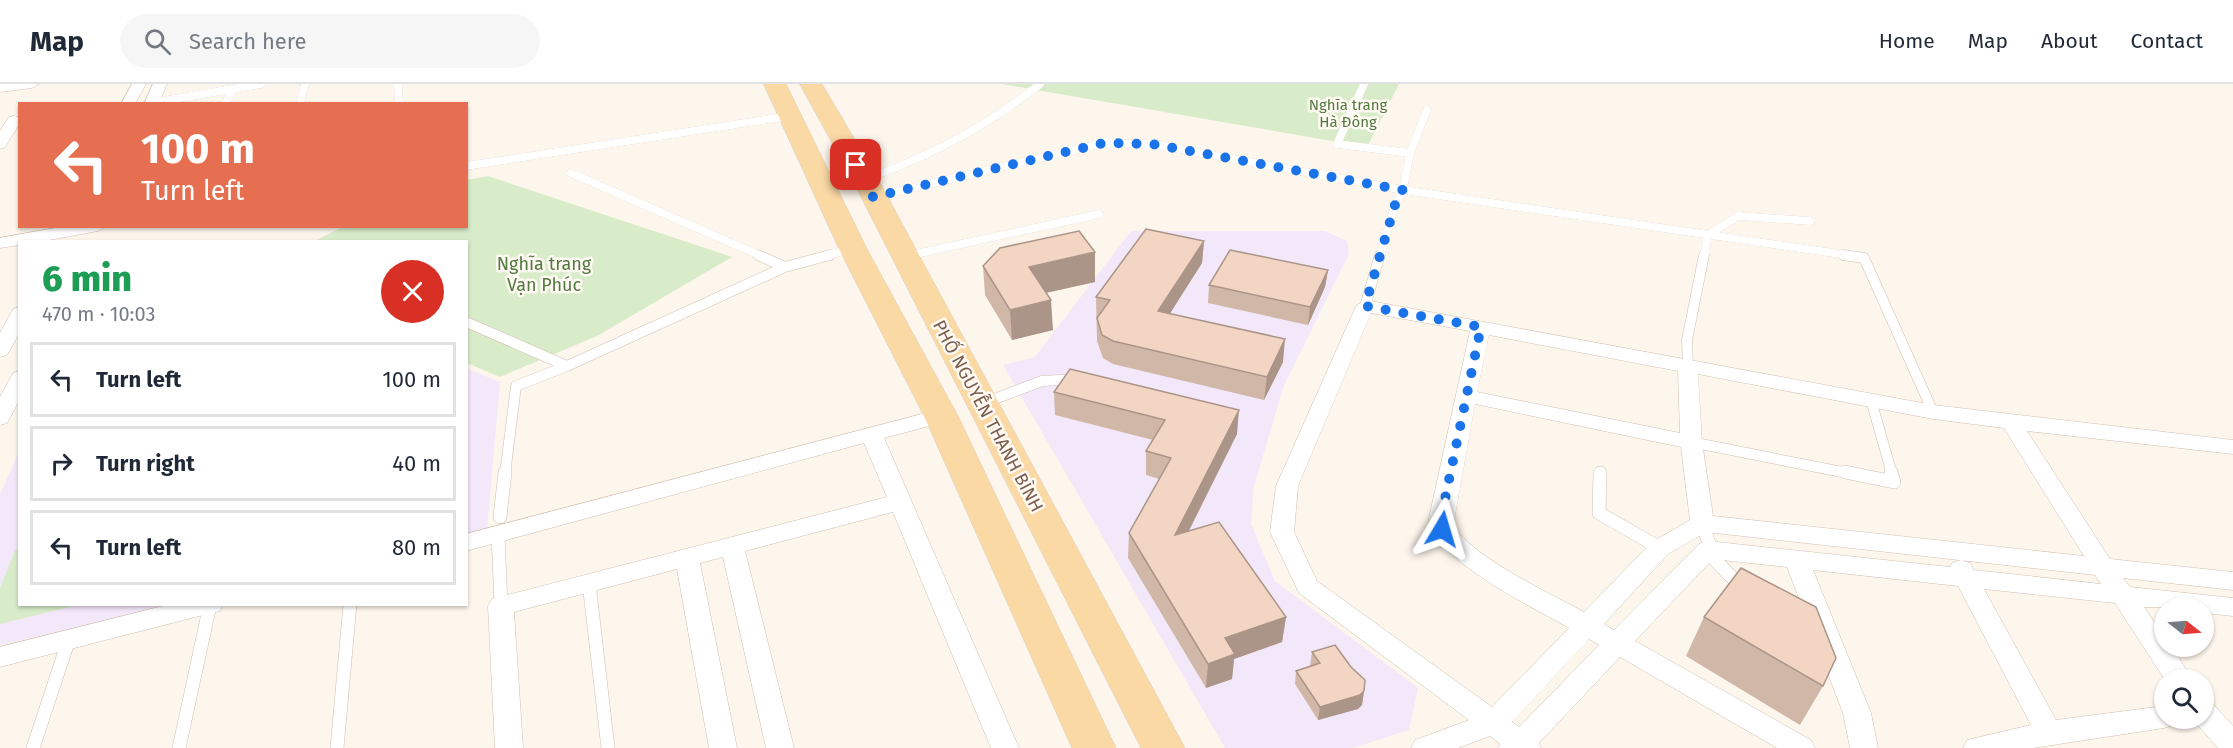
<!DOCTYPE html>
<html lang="en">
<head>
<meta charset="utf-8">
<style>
	:root { --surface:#fff; --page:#f6f6f7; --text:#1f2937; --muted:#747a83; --line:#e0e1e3 }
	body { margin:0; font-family:"Fira Sans",sans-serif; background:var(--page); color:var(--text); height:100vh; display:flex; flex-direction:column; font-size:22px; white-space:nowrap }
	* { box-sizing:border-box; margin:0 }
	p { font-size:20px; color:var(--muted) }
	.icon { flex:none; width:33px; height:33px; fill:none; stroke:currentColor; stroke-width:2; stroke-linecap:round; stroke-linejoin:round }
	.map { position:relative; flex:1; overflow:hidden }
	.details { position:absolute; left:18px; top:156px; width:450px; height:366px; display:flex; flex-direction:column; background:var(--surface); border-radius:0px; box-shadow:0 2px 4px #0004 }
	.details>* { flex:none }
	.banner { position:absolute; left:18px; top:18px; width:450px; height:126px; border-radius:0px; box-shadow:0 2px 4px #0004; background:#e76f51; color:#fff; overflow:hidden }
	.needle { width:39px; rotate:107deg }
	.fabs { position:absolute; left:2154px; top:513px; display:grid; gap:12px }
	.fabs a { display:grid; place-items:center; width:60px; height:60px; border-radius:50%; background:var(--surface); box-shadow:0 2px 4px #0004; font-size:30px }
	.pin { position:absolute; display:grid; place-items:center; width:51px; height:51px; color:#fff; margin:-26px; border-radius:12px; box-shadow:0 3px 9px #0006 }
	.me { position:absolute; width:66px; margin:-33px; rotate:7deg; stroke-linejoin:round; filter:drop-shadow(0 0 4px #0008) }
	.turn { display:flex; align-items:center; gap:21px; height:126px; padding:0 24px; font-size:27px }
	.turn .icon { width:78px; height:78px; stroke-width:2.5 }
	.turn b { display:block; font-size:42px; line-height:51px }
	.round { display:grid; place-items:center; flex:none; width:63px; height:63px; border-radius:32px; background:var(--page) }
	.summary { display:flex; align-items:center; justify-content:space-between; height:102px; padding:0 24px }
	h1 { font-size:36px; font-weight:800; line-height:45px; color:#1e9e55 }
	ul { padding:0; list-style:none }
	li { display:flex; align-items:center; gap:18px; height:75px; margin:0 12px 9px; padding:0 12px; border:3px solid var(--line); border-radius:0px }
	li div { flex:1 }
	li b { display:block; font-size:22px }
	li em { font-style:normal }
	header { display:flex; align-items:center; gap:36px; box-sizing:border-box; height:84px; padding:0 30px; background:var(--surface); border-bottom:2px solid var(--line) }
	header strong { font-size:28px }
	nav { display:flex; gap:33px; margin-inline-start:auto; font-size:21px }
	.search { width:420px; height:54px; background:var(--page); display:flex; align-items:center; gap:15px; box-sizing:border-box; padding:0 21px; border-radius:33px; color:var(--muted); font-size:22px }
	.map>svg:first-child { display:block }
</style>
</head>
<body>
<header>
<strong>Map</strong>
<div class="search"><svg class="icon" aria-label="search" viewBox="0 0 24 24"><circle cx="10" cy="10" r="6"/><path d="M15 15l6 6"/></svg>Search here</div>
<nav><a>Home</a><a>Map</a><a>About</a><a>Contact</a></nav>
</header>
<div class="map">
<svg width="2233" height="664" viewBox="0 0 2233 664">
	<rect width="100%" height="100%" fill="#fdf6ec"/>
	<path fill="#f3e8fa" d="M1131,147H1325L1347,157L1349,170L1284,301L1254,402L1251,440L1275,497L1418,604L1409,646L1353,664H1225L1003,281L1035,273Z
		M466,284L500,298L487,446L466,451Z
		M19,367L20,520L172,521L0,561V411Z"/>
	<path fill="#d8ecc9" d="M1002,0H1399L1367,63Z
		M488,92L732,173L597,252L500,293L467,279L466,158H312L343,143L466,142L467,96Z
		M19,465L20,520L78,521L0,540V504L15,466Z"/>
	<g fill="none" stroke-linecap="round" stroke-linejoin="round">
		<defs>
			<path id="service-far2" d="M398,0L399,20
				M1364,0L1337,60L1410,69
				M151,19L261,0
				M225,20L233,5
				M300,20L305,0
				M466,82L790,32
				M571,89L761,172
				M865,95C929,73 987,42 1040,0
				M873,113L1104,59L1152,60L1403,106L1854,172
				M824,172L852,165
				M907,172L1099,130
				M1380,172L1395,121L1403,106L1410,69L1427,26
				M1704,172L1708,151L1738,132L1810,137"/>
			<path id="service-far1" d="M758,171L785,183
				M1843,171L1864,174L1933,328
				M905,173L914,171
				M1365,222L1380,171
				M466,238L567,282
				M1688,281L1687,256L1704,171
				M1871,316L1892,390
				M984,319L1042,297L1078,295
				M1691,358L1852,390
				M505,390L516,302L567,282L785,183L830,171"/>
			<path id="service" d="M1845,388L1894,398L1891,388
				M1600,389L1599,429L1660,464
				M500,433L505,388
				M1702,439L1715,476L1743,505
				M498,451L501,522
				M589,499L608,664
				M33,664L69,555
				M179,664L210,521
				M337,664L350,520"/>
			<path id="minor" d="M0,0H39L32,4L0,8Z
				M132,0H146L135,20H121Z
				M153,0H167L158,20H144Z
				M14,32L19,33L20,39L5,63L0,65V47L9,33Z
				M66,142H106L98,147L38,158H20V161L0,164V154Z
				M1365,216L1933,321L2233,356V370L2027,347L2110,475L2233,488V506L2123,494L2130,503L2233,514V532L2204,529V524L2144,523L2164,553V562H2171L2193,596H2165L2115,519L1984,505L2056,636L2164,622V634H2177L2174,641L2164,644L2033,664H1963L1967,656L2031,641L1958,502L1813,486L1871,629L1878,664H1850L1843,629L1787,483L1713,475L1635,557L1811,656L1815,664H1777L1620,573L1539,659L1541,664H1498L1500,660L1490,652L1458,664H1411L1415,656L1469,636L1299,509L1270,448L1276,402L1356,222ZM1371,229L1470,247L1429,434C1429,473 1536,525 1569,544L1492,623L1317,497L1294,448L1298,402ZM1489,251L1678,287L1680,349L1477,308ZM1698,290L1933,335L2004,344L2084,472L1713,432L1702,358ZM1475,320L1681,363L1690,436L1652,458L1584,528C1542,505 1483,479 1453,443ZM1706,448L2095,491L2101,500L1974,486L1970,479L1961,476L1952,479L1950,483L1707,457L1699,460L1614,546L1604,540L1668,470ZM1589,555L1599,561L1519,643L1512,638Z
				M20,223V248L7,271L0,273V249L13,225Z
				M20,287V315L7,339L0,341V313L13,289Z
				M941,325L948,327L952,332L948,337L884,354L1019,664H991L893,428L745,467L794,664H766L723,473L700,479L737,664H709L677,485L514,528L523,664H495L488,522L492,515L887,413L864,359L466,467V450Z
				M171,520H223L220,527L211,529L0,583V563Z
				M2204,618L2214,621L2233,642V664H2218L2194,637L2193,634H2204Z"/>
			<path id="primary" d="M764,0H786L867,165L958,332L1116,664H1072L924,332L839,165Z
				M800,0H822L878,95L1185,664H1141L852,95Z"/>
		</defs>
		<use href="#service-far2" stroke="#d1beb0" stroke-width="8"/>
		<use href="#service-far1" stroke="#d1beb0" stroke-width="11"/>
		<use href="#service" stroke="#d1beb0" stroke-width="14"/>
		<use href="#minor" stroke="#d1beb0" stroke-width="1"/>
		<use href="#primary" stroke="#dad1cd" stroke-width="1"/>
		<use href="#service-far2" stroke="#fff" stroke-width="8"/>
		<use href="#service-far1" stroke="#fff" stroke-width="10"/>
		<use href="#service" stroke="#fff" stroke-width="13"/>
		<use href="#minor" fill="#fff" fill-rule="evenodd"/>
		<use href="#primary" fill="#fbd9a5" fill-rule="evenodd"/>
	</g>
	<path fill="#d1b7a8" d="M1204,157L1202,179L1170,229L1283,278L1264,316L1113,280L1103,274L1097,257L1096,213Z
		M983,182L1095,198L1046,209L1053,246L1012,256L985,211Z
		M1328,186L1325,203L1308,241L1208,219L1209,201Z
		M1054,308L1237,350L1189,447L1286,533L1282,558L1234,575L1232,595L1206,604L1128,474L1129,449L1159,395L1146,391V367L1153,356L1055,331Z
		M1704,533L1823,602L1800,641L1686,572Z
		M1312,568L1364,607L1362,621L1358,625L1318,636L1295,600L1296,587L1310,582Z"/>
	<path fill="#aa9588" d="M1204,157L1202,179L1157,250L1158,227Z
		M1095,168V198L1031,212L1029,183Z
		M1328,186L1325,203L1308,241L1310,223Z
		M1051,216L1053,246L1012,256L1010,226Z
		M1285,255L1283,278L1264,316L1267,293Z
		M1239,326L1237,350L1174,476L1175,451Z
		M1286,533L1282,558L1234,575L1232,595L1206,604L1208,580L1225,554Z
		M1364,607L1362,621L1358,625L1318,636L1320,623Z"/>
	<path fill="#f3d5c3" stroke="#aa9588" stroke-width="1.5" d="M1146,145L1204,157L1158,227L1285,255L1267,293L1113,257L1102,251L1097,234L1110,216L1096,213Z
		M1079,147L1095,168L1029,183L1051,216L1010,226L983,182L1000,164Z
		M1230,166L1328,186L1310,223L1209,201Z
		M1070,285L1239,326L1175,451L1219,438L1286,533L1225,554L1235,570L1208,580L1129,449L1171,374L1146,367L1165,336L1054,308Z
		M1741,484L1816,523L1836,574L1823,602L1704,533Z
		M1335,561L1351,583L1365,596L1364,607L1360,611L1320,623L1296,587L1320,579L1312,568Z"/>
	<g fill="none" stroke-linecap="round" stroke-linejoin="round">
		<path stroke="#1a73e8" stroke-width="10" stroke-dasharray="0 18" d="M856,81L873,113L1104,59L1152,60L1403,106L1395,121L1365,222L1481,243L1441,434L1442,445"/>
	</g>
	<g text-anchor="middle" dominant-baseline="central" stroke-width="5" stroke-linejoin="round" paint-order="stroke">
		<g font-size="15" fill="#537a41" stroke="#fffaf3">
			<text x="1348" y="21">Nghĩa trang<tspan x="1348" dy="17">Hà Đông</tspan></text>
		</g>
		<g font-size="18" fill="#537a41" stroke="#fffaf3">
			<text x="544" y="180">Nghĩa trang<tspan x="544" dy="21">Vạn Phúc</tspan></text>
		</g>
		<g font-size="18" fill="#7a5c4d" stroke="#fffaf3">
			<text transform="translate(988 332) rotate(62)">PHỐ NGUYỄN THANH BÌNH</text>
		</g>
	</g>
</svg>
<div class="fabs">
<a><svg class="needle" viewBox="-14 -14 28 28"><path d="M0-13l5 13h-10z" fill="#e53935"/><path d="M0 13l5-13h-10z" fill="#747a83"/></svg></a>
<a><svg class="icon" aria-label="search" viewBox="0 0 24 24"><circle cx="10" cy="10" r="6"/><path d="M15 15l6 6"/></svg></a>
</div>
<div class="pin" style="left:856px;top:81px;background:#d93025"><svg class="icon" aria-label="arrive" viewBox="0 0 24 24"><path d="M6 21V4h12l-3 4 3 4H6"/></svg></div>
<svg class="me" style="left:1442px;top:445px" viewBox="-20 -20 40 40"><path d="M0-17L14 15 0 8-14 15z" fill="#1a73e8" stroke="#fff" stroke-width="4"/></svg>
<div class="banner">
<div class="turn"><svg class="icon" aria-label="left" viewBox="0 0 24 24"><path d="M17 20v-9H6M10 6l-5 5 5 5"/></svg><div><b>100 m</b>Turn left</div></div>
</div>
<section class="details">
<div class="summary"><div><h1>6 min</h1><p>470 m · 10:03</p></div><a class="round" style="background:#d93025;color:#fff"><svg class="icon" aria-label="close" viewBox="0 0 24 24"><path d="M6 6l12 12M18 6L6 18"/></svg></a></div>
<ul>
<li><svg class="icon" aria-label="left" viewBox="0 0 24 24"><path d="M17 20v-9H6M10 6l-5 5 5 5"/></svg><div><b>Turn left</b></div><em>100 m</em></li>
<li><svg class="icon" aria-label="right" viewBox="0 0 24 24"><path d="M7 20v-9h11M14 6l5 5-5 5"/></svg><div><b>Turn right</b></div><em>40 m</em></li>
<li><svg class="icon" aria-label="left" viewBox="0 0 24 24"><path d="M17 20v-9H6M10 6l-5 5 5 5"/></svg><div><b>Turn left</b></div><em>80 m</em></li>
</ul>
</section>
</div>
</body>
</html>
